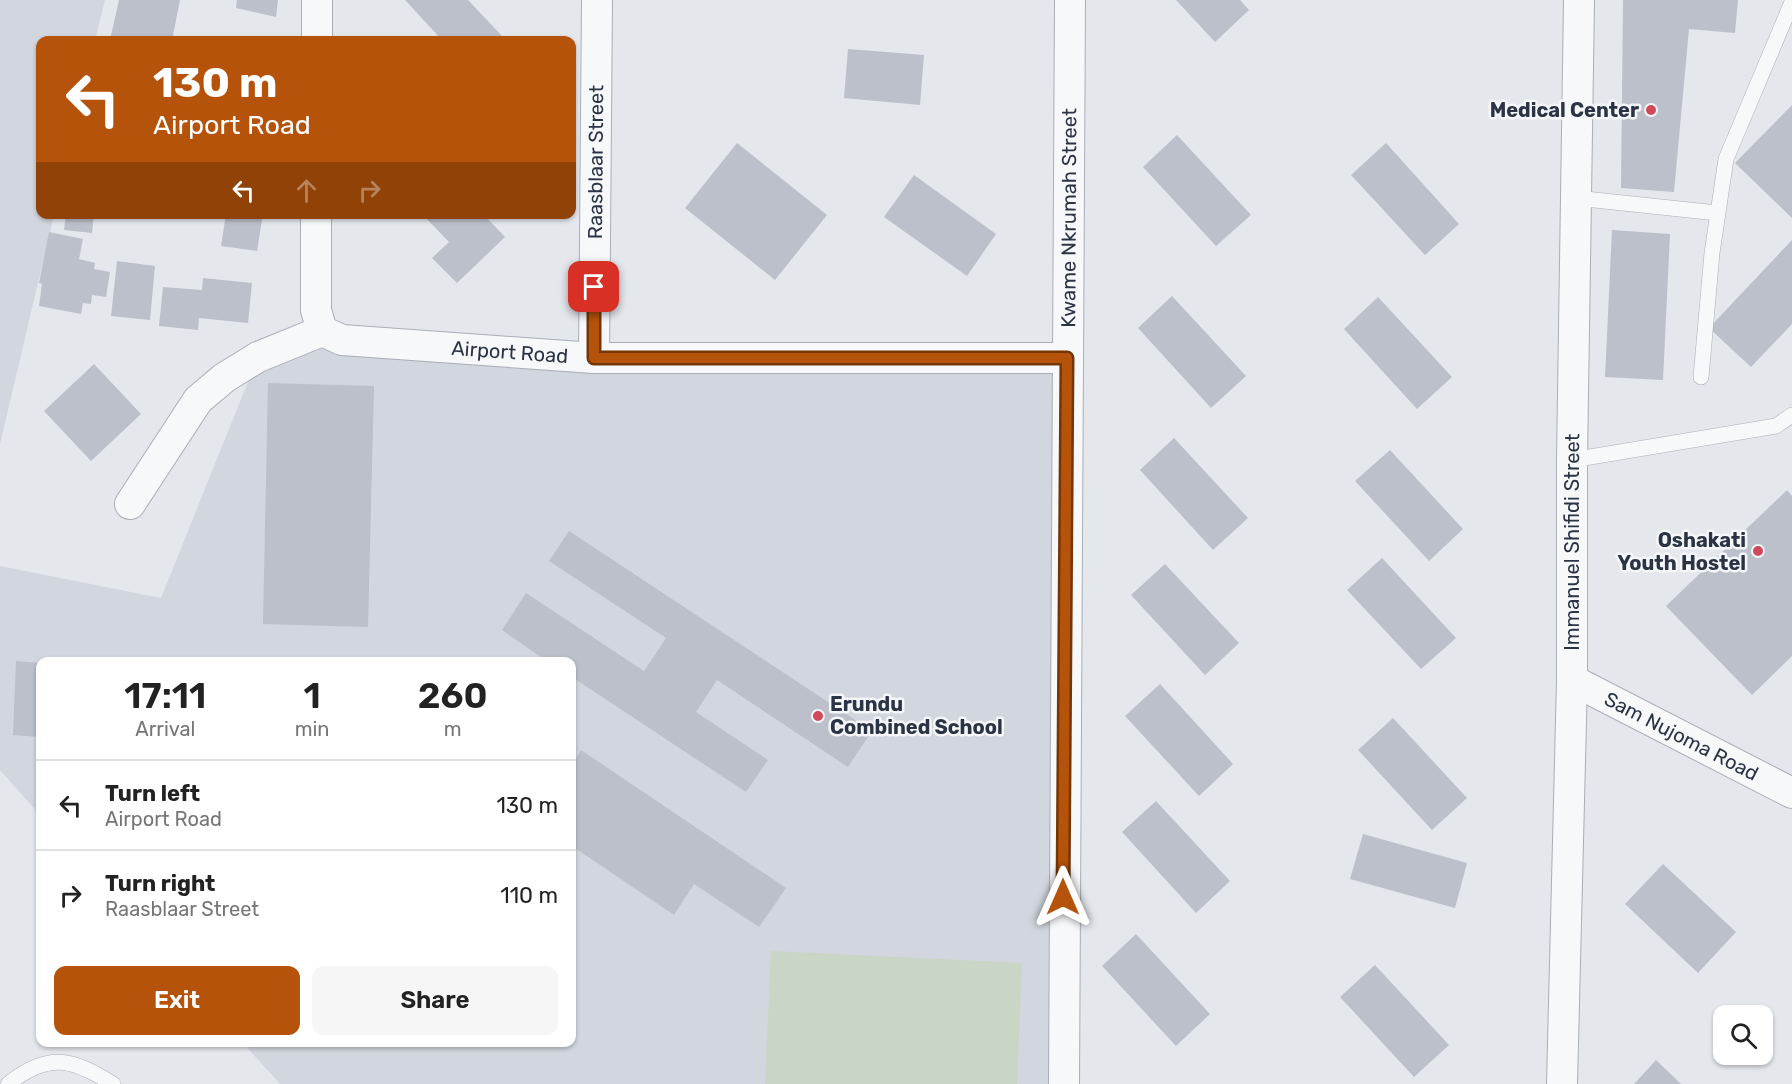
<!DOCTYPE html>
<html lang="en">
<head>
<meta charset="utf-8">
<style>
	:root { --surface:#fff; --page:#f6f6f6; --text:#222; --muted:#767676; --line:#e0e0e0; --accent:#b45309 }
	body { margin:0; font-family:Rubik,sans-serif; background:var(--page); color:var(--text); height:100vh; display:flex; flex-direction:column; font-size:22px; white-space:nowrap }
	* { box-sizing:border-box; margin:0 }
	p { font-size:20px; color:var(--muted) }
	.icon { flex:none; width:33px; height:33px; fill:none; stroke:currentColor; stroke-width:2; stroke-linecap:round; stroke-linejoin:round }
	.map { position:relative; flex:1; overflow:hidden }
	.sheet { position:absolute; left:36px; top:657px; width:540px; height:390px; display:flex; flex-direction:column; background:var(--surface); border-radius:12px; box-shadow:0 2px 4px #0004 }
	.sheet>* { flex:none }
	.top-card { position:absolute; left:36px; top:36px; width:540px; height:183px; border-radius:12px; box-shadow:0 2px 4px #0004; background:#b45309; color:#fff; overflow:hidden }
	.controls { position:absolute; left:1713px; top:1005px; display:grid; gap:12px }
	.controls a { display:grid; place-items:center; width:60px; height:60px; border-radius:12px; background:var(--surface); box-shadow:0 2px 4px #0004; font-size:30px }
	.pin { position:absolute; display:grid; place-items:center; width:51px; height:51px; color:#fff; margin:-26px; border-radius:12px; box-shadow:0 3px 9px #0006 }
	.me { position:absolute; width:66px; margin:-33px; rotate:0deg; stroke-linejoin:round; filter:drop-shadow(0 0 4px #0008) }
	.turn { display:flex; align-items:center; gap:21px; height:126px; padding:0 18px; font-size:27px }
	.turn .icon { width:78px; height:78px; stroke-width:2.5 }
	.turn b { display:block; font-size:42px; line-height:51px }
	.lanes { display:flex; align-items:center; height:57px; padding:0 18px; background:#0003; justify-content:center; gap:30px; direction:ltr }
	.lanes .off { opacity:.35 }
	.eta { display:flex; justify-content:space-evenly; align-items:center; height:102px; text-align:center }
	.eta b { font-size:36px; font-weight:600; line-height:42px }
	.action { display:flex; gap:12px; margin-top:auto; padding:12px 18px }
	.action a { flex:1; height:69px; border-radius:12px; background:var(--accent); color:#fff; font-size:24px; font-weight:600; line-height:69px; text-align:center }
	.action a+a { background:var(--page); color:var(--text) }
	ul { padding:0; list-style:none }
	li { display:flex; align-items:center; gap:18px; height:90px; padding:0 18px; border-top:2px solid var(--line) }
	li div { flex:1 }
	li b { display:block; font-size:22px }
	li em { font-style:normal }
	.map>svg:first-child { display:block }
</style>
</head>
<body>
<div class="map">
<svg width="1792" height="1084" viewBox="0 0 1792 1084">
	<rect width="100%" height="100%" fill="#e4e7ec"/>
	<path fill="#d2d6de" d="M0,0H105L95,40H40V214L54,215L0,444Z
		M342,340L1067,358L1062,1084H280L243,1043L572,1042V662H40V815L0,770V566L161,598L258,357Z"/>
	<path fill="#c9d6c5" d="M771,951L1022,963L1017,1084H765Z"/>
	<path fill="#bbc0ca" d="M119,0H180L172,40H110Z
		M237,0H278L276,17L236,8Z
		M405,0H468L503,37L499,40H442Z
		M1176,0H1240L1249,10L1215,42Z
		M1623,0H1738L1735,33L1689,29L1674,192L1621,188Z
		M848,49L924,55L920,105L844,98Z
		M1792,105V218L1735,163Z
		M1177,135L1251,215L1216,246L1143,167Z
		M737,143L827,215L775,280L685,208Z
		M1386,143L1459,224L1425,255L1351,175Z
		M914,175L996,234L967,276L884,217Z
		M66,214H94L92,233L64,230Z
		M226,214H263L257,251L221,246Z
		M422,214H483L505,237L457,283L432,258L449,242Z
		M1612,230L1670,234L1663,380L1605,377Z
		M49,232L83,239L79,259L95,263L94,269L110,272L106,297L92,295L91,304L83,303L81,314L39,306L42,284L39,283Z
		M1792,240V324L1751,367L1709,328Z
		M117,261L155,266L150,320L111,316Z
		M203,278L252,283L248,323L199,318L198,330L159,326L163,287L202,290Z
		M1172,296L1246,376L1211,408L1138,328Z
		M1378,297L1452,377L1417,409L1344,329Z
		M94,364L141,414L91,461L44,411Z
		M268,383L374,386L368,627L263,624Z
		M1174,438L1248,518L1213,550L1140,470Z
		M1390,450L1463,529L1429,561L1355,481Z
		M1787,490L1792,496V656L1752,695L1666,606Z
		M569,531L872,731L848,767L717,680L696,712L768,760L746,792L572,677V662H548L502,630L526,593L644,671L666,638L549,561Z
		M1382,558L1456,638L1421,669L1347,590Z
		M1165,564L1239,643L1205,675L1131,595Z
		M16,661L40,663V737L13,735Z
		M1160,684L1233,764L1199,796L1125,716Z
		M1393,718L1467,798L1432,830L1358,750Z
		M581,750L786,888L759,927L694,884L674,915L572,846V765Z
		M1156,801L1230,881L1196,913L1122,832Z
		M1363,834L1467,863L1455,908L1350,879Z
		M1663,864L1736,932L1698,973L1625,904Z
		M1136,934L1210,1014L1176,1046L1102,966Z
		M1375,965L1449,1045L1414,1077L1340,997Z
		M1656,1060L1681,1084H1634Z"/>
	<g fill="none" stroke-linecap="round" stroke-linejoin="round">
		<defs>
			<path id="lane" d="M1576,198L1717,213
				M1701,377L1712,253L1726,159L1792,2
				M1572,460L1776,426L1792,415
				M8,1084C48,1052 72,1058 113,1084"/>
			<g id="street">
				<path d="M317,40V0"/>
				<path id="s1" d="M316,214V310L322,331L342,340L594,358H1067"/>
				<path id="s2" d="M594,358L597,0"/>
				<path d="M130,504L198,400L224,378L258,357L322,331"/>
				<path id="s3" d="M1572,680L1792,793"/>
				<path id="s4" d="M1064,1084L1070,0"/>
				<path id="s5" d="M1562,1084L1572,680V460L1579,0"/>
			</g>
		</defs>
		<use href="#lane" stroke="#a9aeb7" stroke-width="16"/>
		<use href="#street" stroke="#a9aeb7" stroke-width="32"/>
		<use href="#lane" stroke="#f7f8fa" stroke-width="15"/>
		<use href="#street" stroke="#f7f8fa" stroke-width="30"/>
	</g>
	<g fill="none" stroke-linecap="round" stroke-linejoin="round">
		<defs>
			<path id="route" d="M594,287V358H1067L1063,897"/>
		</defs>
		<use href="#route" stroke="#753606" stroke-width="15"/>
		<use href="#route" stroke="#b45309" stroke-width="10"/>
	</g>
	<g fill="#d1495b" stroke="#f4f6f9" stroke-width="2">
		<circle cx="1651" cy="110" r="6"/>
		<circle cx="1758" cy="551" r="6"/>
		<circle cx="818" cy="716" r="6"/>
	</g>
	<g text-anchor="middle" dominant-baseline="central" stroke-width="5" stroke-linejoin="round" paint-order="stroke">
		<g font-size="20" font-weight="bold" fill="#2b3445" stroke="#f4f6f9" text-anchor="end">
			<text x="1639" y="110">Medical Center</text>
			<text x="1746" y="540">Oshakati<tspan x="1746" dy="23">Youth Hostel</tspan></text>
			<text x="830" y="704" text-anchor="start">Erundu<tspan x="830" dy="23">Combined School</tspan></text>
		</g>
		<g font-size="20" fill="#2b3445" stroke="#f4f6f9">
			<text stroke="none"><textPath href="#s2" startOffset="196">Raasblaar Street</textPath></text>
			<text stroke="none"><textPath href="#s4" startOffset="866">Kwame Nkrumah Street</textPath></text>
			<text stroke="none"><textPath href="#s1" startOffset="308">Airport Road</textPath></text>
			<text stroke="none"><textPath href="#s5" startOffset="542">Immanuel Shifidi Street</textPath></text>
			<text stroke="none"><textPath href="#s3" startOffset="123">Sam Nujoma Road</textPath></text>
		</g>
	</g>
</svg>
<div class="controls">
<a><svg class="icon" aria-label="search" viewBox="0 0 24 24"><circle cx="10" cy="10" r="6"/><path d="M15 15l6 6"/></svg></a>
</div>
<div class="pin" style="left:594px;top:287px;background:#d93025"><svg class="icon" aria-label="arrive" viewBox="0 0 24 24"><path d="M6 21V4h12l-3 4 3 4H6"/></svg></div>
<svg class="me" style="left:1063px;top:897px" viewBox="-20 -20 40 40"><path d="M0-17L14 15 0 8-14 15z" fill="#b45309" stroke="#fff" stroke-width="4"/></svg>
<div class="top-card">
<div class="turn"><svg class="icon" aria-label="left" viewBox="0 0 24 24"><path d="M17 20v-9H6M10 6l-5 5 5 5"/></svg><div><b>130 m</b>Airport Road</div></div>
<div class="lanes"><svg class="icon" aria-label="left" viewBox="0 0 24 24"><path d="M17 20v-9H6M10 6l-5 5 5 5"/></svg><svg class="icon off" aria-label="ahead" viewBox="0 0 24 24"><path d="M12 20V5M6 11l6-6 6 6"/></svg><svg class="icon off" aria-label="right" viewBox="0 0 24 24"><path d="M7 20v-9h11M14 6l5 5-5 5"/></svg></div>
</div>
<section class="sheet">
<div class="eta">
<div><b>17:11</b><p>Arrival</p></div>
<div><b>1</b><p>min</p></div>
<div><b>260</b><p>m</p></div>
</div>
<ul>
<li><svg class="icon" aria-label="left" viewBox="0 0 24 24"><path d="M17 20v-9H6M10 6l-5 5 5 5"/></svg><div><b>Turn left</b><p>Airport Road</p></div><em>130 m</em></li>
<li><svg class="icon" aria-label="right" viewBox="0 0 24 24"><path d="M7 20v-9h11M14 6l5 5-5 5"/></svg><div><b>Turn right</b><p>Raasblaar Street</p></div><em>110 m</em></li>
</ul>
<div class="action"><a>Exit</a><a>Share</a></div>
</section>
</div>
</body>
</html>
